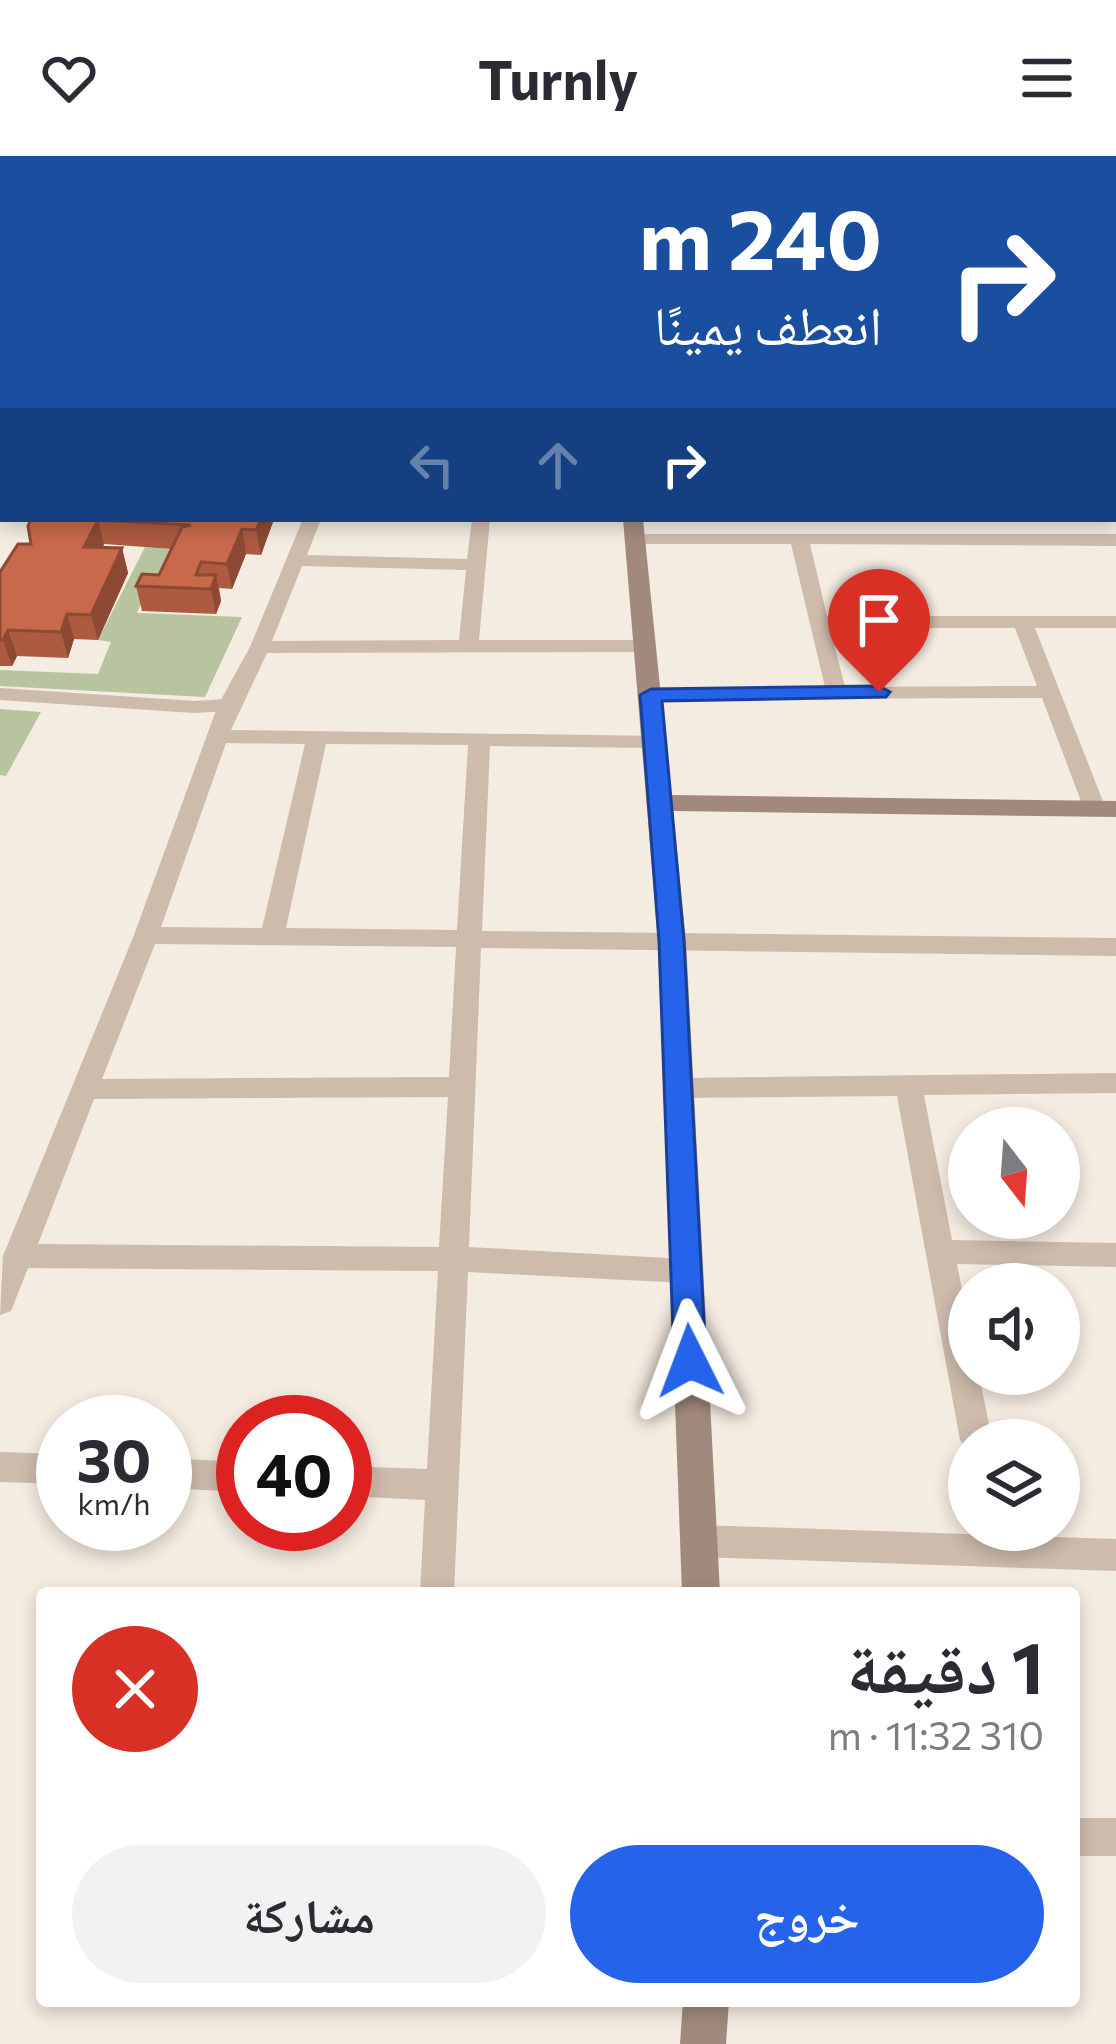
<!DOCTYPE html>
<html lang="ar">
<head>
<meta charset="utf-8">
<style>
	:root { --surface:#fff; --page:#f2f2f3; --text:#2b2b33; --muted:#7c7c81; --accent:#2563eb }
	body { margin:0; font-family:Commissioner,"Noto Naskh Arabic",sans-serif; background:var(--page); color:var(--text); direction:rtl; height:100vh; display:flex; flex-direction:column; font-size:45px; white-space:nowrap }
	* { box-sizing:border-box; margin:0 }
	p { font-size:39px; color:var(--muted) }
	.icon { flex:none; width:66px; height:66px; fill:none; stroke:currentColor; stroke-width:2; stroke-linecap:round; stroke-linejoin:round }
	.map { position:relative; flex:1; overflow:hidden; direction:ltr }
	.panel { position:absolute; left:36px; top:1431px; width:1044px; height:420px; display:flex; flex-direction:column; background:var(--surface); border-radius:12px; box-shadow:0 6px 18px #0003; direction:rtl }
	.panel>* { flex:none }
	.guide { position:absolute; left:0px; top:0px; width:1116px; height:366px; box-shadow:0 6px 18px #0003; direction:rtl; background:#1a4fa0; color:#fff; overflow:hidden }
	.needle { width:78px; rotate:163deg }
	.fabs { position:absolute; left:948px; top:951px; display:grid; gap:24px }
	.fabs a { display:grid; place-items:center; width:132px; height:132px; border-radius:50%; background:var(--surface); box-shadow:0 6px 18px #0003; font-size:60px }
	.speed { position:absolute; left:36px; top:1239px; display:flex; gap:24px; font-size:60px; font-weight:700; text-align:center }
	.speed>* { display:grid; place-content:center; width:156px; height:156px; border-radius:50%; background:var(--surface); box-shadow:0 6px 18px #0003; line-height:1 }
	.speed small { font-size:30px; font-weight:400 }
	.speed .limit { border:18px solid #d22; background:#fff; color:#111 }
	.pin { position:absolute; display:grid; place-items:center; width:102px; height:102px; color:#fff; margin:-123px -51px; border-radius:50% 50% 50% 0; rotate:-45deg; box-shadow:0 0 12px #0007 }
	.pin .icon { rotate:45deg }
	.me { position:absolute; width:132px; margin:-66px; rotate:357deg; stroke-linejoin:round; filter:drop-shadow(0 0 9px #0008) }
	.turn { display:flex; align-items:center; gap:42px; height:252px; padding:0 36px; font-size:54px }
	.turn .icon { width:156px; height:156px; stroke-width:2.5 }
	.turn b { display:block; font-size:84px; line-height:102px }
	.lanes { display:flex; align-items:center; height:114px; padding:0 36px; background:#0003; justify-content:center; gap:60px; direction:ltr }
	.lanes .off { opacity:.35 }
	.round { display:grid; place-items:center; flex:none; width:126px; height:126px; border-radius:63px; background:var(--page) }
	.head { display:flex; align-items:center; justify-content:space-between; height:204px; padding:0 36px }
	h1 { font-size:72px; font-weight:700; line-height:90px }
	.primary-button { display:flex; gap:24px; margin-top:auto; padding:24px 36px }
	.primary-button a { flex:1; height:138px; border-radius:72px; background:var(--accent); color:#fff; font-size:48px; font-weight:700; line-height:138px; text-align:center }
	.primary-button a+a { background:var(--page); color:var(--text) }
	header { display:flex; justify-content:space-between; align-items:center; height:156px; padding:0 36px; background:var(--surface); font-size:54px; font-weight:700 }
	.map>svg:first-child { display:block }
</style>
</head>
<body>
<header><svg class="icon" aria-label="menu" viewBox="0 0 24 24"><path d="M4 6h16M4 12h16M4 18h16"/></svg>Turnly<svg class="icon" aria-label="heart" viewBox="0 0 24 24"><path d="M12 20l-8-8c-3-5 5-10 8-4 3-6 11-1 8 4z"/></svg></header>
<div class="map">
<svg width="1116" height="1888" viewBox="0 0 1116 1888">
	<rect width="100%" height="100%" fill="#f4ebe1"/>
	<path fill="#b8c4a0" d="M145,391L186,394L144,441L137,457L242,461L205,541L0,530V514L98,518L111,486L98,484Z
		M0,553L41,556L6,620L0,619Z"/>
	<g fill="none" stroke-linecap="round" stroke-linejoin="round">
		<path stroke="#cdbbac" stroke-width="12" d="M0,538L194,551L229,549"/>
		<path fill="#cdbbac" fill-rule="evenodd" d="M83,0H154L157,3H86Z
			M898,0H910L911,3H899Z
			M995,0H1007V3H995Z
			M1091,0H1103L1104,3H1092Z
			M3,42V52L0,53V43Z
			M1113,46H1116V54H1113Z
			M1113,87L1116,88V96L1113,95Z
			M0,106H3V114H0Z
			M1113,114H1116V122H1113Z
			M1113,161H1116V171H1113Z
			M3,162V175L0,176V163Z
			M0,191L3,192V202L0,201Z
			M303,363H321L307,399L467,403L472,363H490L479,484H646L656,490L646,496L267,497L231,574L662,580V590L654,592L490,590L482,775L1116,782V800L481,792L469,1091L685,1103L695,1106L700,1115L695,1124L685,1127L468,1116L454,1437H420L425,1344L345,1340V1310L427,1313L438,1115L28,1112L11,1155L0,1159L3,1100L134,779L218,549L250,491ZM302,410L466,414L459,484L272,485ZM226,587L305,588L262,772L161,771ZM326,588L468,589L457,774L286,772ZM155,788L456,791L449,921L102,923ZM448,941L439,1091L38,1088L94,943Z
			M627,378H1116V390L810,388L827,460H1116V472H1035L1106,653L1095,660L1084,653L1042,542L644,543V535L651,533L825,531L791,388H634L627,386ZM830,472H1015L1037,530L845,531Z
			M1116,917V937L924,939L952,1084L1116,1087V1111L957,1108L969,1168V1218H979L992,1284H969V1296L960,1284L897,940L678,942L665,932L678,922Z
			M0,1296L63,1298V1328L0,1326Z
			M165,1302L243,1306V1336L165,1332Z
			M699,1369L1116,1383V1415L699,1401L687,1396L682,1385L687,1374Z
			M1074,1662H1116V1700H1074Z"/>
		<path fill="#a18a7d" fill-rule="evenodd" d="M623,363H643L671,639L1116,645V661L673,655L686,785L720,1437H682L658,785Z
			M683,1845H729L726,1888H680Z"/>
		<path fill="#7d675c" fill-rule="evenodd" d="M0,255H3V267H0Z
			M1113,300H1116V312H1113Z"/>
	</g>
	<path fill="#ac5a40" d="M31,363H274L261,399L246,398L232,433L219,432L221,445L216,458L142,455L136,430L159,419L172,393L104,388L103,391L122,392L128,417L98,484L74,483L68,502L17,500L12,510H0V416L31,388Z"/>
	<path fill="#8c4a34" d="M66,363L98,364L104,388L91,416Z
		M261,363H274L261,399L256,374Z
		M242,373L246,398L232,433L227,408Z
		M122,392L128,417L98,484L91,459Z
		M216,419L221,445L216,458L211,433Z
		M67,458L74,483L68,502L61,476Z
		M8,474L17,500L12,510L3,484Z"/>
	<path fill="#c8694b" stroke="#8c4a34" stroke-width="3" d="M31,363H261L256,374L242,373L227,408L201,406L196,419H216L211,433L136,430L142,418L159,419L182,371L191,369L98,364L84,391L122,392L91,459L67,458L61,476L8,474L3,484H0V416L18,388H31L28,370Z"/>
	<path fill="#2563eb" stroke="#184099" stroke-width="3" d="M879,530L890,536L886,541L662,545L684,785L706,1205L701,1215L690,1219L679,1215L674,1205L659,785L640,539L651,533Z"/>
</svg>
<div class="fabs">
<a><svg class="needle" viewBox="-14 -14 28 28"><path d="M0-13l5 13h-10z" fill="#e53935"/><path d="M0 13l5-13h-10z" fill="#7c7c81"/></svg></a>
<a><svg class="icon" aria-label="sound" viewBox="0 0 24 24"><path d="M4 9h4l5-4v14l-5-4H4zM17 9q2 3 0 6"/></svg></a>
<a><svg class="icon" aria-label="layers" viewBox="0 0 24 24"><path d="M12 4l9 5-9 5-9-5zM3 14l9 5 9-5"/></svg></a>
</div>
<div class="speed"><div>30<small>km/h</small></div><div class="limit">40</div></div>
<div class="pin" style="left:879px;top:536px;background:#d93025"><svg class="icon" aria-label="arrive" viewBox="0 0 24 24"><path d="M6 21V4h12l-3 4 3 4H6"/></svg></div>
<svg class="me" style="left:690px;top:1205px" viewBox="-20 -20 40 40"><path d="M0-17L14 15 0 8-14 15z" fill="#2563eb" stroke="#fff" stroke-width="4"/></svg>
<div class="guide">
<div class="turn"><svg class="icon" aria-label="right" viewBox="0 0 24 24"><path d="M7 20v-9h11M14 6l5 5-5 5"/></svg><div><b>240 m</b>انعطف يمينًا</div></div>
<div class="lanes"><svg class="icon off" aria-label="left" viewBox="0 0 24 24"><path d="M17 20v-9H6M10 6l-5 5 5 5"/></svg><svg class="icon off" aria-label="ahead" viewBox="0 0 24 24"><path d="M12 20V5M6 11l6-6 6 6"/></svg><svg class="icon" aria-label="right" viewBox="0 0 24 24"><path d="M7 20v-9h11M14 6l5 5-5 5"/></svg></div>
</div>
<section class="panel">
<div class="head"><div><h1>1 دقيقة</h1><p>310 m · 11:32</p></div><a class="round" style="background:#d93025;color:#fff"><svg class="icon" aria-label="close" viewBox="0 0 24 24"><path d="M6 6l12 12M18 6L6 18"/></svg></a></div>
<div class="primary-button"><a>خروج</a><a>مشاركة</a></div>
</section>
</div>
</body>
</html>
